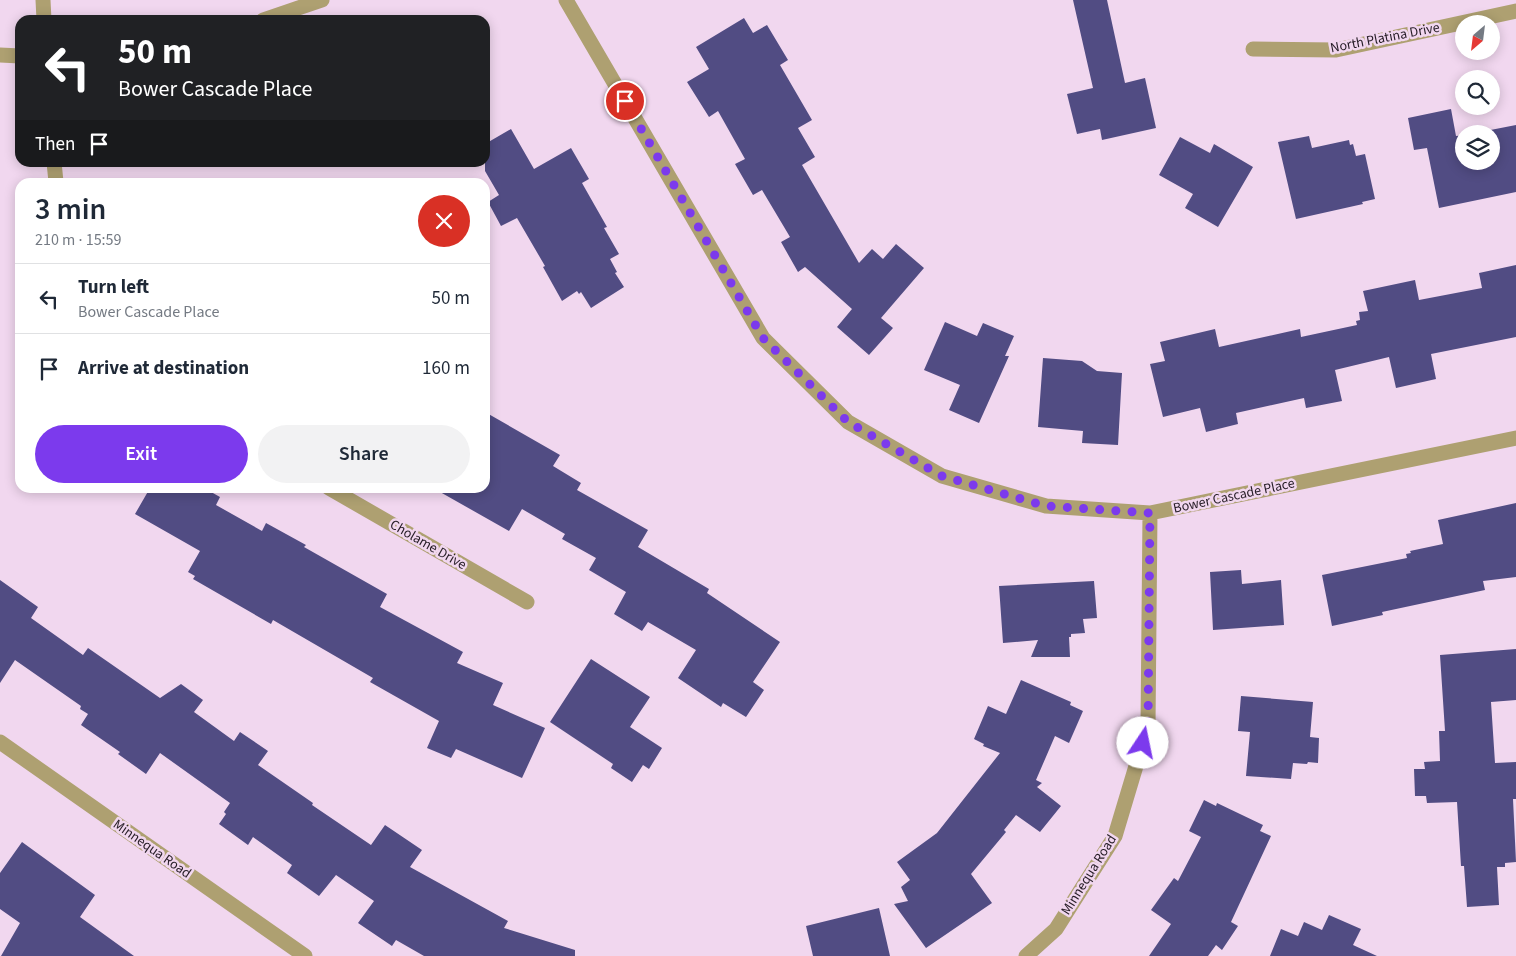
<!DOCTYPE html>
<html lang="en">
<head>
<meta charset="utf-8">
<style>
	:root { --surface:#fff; --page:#f2f2f3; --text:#1f2937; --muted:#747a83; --line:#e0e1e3; --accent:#7c3aed }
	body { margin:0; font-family:"Source Sans 3",sans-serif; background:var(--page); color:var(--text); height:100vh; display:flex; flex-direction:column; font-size:19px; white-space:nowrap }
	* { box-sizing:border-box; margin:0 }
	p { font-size:16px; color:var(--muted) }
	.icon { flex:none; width:28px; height:28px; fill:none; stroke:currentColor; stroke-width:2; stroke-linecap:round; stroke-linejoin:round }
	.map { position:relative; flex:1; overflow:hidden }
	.sheet { position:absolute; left:15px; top:178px; width:475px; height:315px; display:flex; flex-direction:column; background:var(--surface); border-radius:15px; box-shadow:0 2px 12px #0003 }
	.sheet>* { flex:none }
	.banner { position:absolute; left:15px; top:15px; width:475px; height:152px; border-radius:15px; box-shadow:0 2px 12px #0003; background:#202124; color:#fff; overflow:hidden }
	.needle { width:32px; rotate:208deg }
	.buttons { position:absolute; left:1455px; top:15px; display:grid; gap:10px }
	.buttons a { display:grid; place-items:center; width:45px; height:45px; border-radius:50%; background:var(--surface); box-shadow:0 2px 12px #0003; font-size:25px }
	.pin { position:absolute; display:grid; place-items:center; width:42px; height:42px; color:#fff; margin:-21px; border:2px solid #fff; border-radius:50%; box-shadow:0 1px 5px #0007 }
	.me { position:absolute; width:55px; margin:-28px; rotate:11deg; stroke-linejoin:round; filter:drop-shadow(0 0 4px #0008) }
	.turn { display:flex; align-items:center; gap:18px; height:105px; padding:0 20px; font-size:22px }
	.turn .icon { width:65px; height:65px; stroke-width:2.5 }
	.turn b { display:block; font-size:35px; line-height:42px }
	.then { display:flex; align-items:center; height:48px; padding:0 20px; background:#0003; gap:10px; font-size:19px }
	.round { display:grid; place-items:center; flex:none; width:52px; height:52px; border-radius:26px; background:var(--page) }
	.summary { display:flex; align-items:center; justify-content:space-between; height:85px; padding:0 20px }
	h1 { font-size:30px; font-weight:600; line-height:38px }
	.action { display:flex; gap:10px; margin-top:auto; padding:10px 20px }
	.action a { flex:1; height:58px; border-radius:30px; background:var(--accent); color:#fff; font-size:20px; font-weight:600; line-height:58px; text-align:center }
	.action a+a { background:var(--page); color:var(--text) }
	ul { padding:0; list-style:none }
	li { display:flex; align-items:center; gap:15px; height:70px; padding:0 20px; border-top:1px solid var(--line) }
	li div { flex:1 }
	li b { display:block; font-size:19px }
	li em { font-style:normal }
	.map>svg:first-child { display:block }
</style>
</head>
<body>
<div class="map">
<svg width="1516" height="956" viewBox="0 0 1516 956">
	<rect width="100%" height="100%" fill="#f1d7ef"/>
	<path fill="#514c83" d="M1073,0H1107L1125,83L1145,78L1156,128L1102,140L1100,129L1077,134L1067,94L1093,88Z
		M744,18L753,33L767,25L788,60L780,65L812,120L798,128L815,157L802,165L859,263L872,249L883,259L896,244L924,268L881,318L893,328L869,355L837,327L852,309L805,267L798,272L781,242L790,237L762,190L753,195L735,164L745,159L718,111L709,117L687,82L709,69L696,47Z
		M1451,109L1456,136L1464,135V161H1491V134H1470L1516,125V192L1439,208L1427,148L1414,150L1408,118Z
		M511,129L534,169L571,148L589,179L582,183L607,227L604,228L619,254L610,259L617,272L615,273L624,287L591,308L581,292L579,294L577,291L562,301L543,267L545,266L517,218L501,226L488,202L499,195L485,171V144Z
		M1309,136L1312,148L1349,140L1350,145L1353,144L1356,156L1365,154L1375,199L1362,202L1363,204L1296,219L1278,142Z
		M1180,137L1210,153L1214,144L1253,167L1218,227L1185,208L1193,194L1159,175Z
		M1516,265V337L1431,354L1436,379L1396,388L1389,357L1335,370L1342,401L1306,408L1304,398L1236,413L1238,424L1206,432L1200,408L1163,417L1150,364L1165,361L1160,342L1215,329L1219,347L1300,329L1301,337L1357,325L1356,321L1360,320L1359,312L1368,311L1363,291L1415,280L1419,300L1482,288L1479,273Z
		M945,322L977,336L983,323L1014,336L1005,356H1009L979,423L949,410L960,385L924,370Z
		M1043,358L1082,361L1097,371L1122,373L1118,445L1082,443L1083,431L1038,427Z
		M485,412L560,455L553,466L581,483L577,490L648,530L638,547L709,589L707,593L780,642L753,682L764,690L746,717L723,703L721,707L678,678L696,650L648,622L642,631L614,614L626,592L589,570L596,558L562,539L565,534L522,509L509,531L433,488H485Z
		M150,488H204L220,497L216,505L262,531L266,523L306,545L304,547L387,594L380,607L463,652L457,663L503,683L493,705L545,728L522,778L456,749L451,758L427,748L439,721L370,682L373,678L273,620L271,624L193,579L195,576L188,572L200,551L135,514Z
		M1516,503V577L1483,581L1485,590L1382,612L1383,615L1332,626L1322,575L1407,558L1406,554L1411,553L1410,551L1443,544L1438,520Z
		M1241,570L1242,584L1281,580L1284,625L1213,630L1210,572Z
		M0,580L38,607L31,618L83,655L88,648L160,698L181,684L203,700L194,712L234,741L240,732L268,751L258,765L313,803L312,805L371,845L385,825L422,850L410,867L508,921L504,928L575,950V956H424L396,940L392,946L358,923L374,901L336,875L319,896L287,873L292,865L253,837L248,845L219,824L226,814L224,812L230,803L160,753L146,774L118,754L120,752L81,725L88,714L80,709L81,706L15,660L0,683Z
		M1094,581L1097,618L1083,619L1085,633L1071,634V637H1069L1070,657H1031L1038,640L1003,643L999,586Z
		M1516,649V700L1491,702L1495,763L1516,762V799H1513L1516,862L1505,863V867H1497L1499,905L1467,907L1464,866H1461L1457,802L1427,803L1426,796H1415L1414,769H1425L1424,762L1440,761L1439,731H1445L1440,655Z
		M591,659L650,697L630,727L662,748L649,769L643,765L632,782L611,768L613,764L550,722Z
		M1021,680L1071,702L1070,705L1083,711L1069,743L1055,736L1036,780L1042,783L1037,787L1061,806L1040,832L1016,815L1004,830L1006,832L971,874L992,903L926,948L894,904L908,901L901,887L910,880L897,862L937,833L1000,753L983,746L984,744L974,739L988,706L1006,714Z
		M1241,696L1313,702L1310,737L1319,738L1318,763L1308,762L1307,764L1293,763L1291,779L1246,776L1250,732L1238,731Z
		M1204,800L1216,806L1217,803L1263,825L1260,831L1271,836L1231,922L1238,926L1222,950L1216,945L1208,956H1149L1171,924L1151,910L1174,878L1178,881L1201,837L1189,831Z
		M22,842L95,895L80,917L134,956H1L20,923L0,909V873Z
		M879,908L890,956H813L806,926Z
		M1329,915L1361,929L1353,945L1377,956H1270L1281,929L1298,936L1304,922L1322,930Z"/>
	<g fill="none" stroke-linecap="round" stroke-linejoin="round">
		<path stroke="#aea071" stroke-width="15" d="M43,0L44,20
			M566,0L763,338L848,422L942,476L1046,506L1150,513L1516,438
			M263,20L322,0
			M1253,49L1336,50L1516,11
			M0,55L20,56
			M54,162L56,182
			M329,488L527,602
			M0,742L305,956
			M1026,956L1056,929L1115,836L1148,726L1150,513"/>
	</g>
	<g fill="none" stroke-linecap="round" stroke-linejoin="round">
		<path stroke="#7c3aed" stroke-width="9" stroke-dasharray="0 16.2" d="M625,101L763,338L848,422L942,476L1046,506L1150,513L1148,726L1143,743"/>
	</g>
	<g text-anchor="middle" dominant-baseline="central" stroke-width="5" stroke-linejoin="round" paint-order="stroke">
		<g font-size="14" fill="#251c25" stroke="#f1d7ef">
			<text transform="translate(1385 38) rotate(-11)">North Platina Drive</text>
			<text transform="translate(1234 496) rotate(-12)">Bower Cascade Place</text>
			<text transform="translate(428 545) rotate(30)">Cholame Drive</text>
			<text transform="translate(152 849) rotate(35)">Minnequa Road</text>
			<text transform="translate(1089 875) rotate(-58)">Minnequa Road</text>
		</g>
	</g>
</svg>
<div class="buttons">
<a><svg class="needle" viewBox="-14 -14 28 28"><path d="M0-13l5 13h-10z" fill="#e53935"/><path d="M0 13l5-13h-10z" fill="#747a83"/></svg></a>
<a><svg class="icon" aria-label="search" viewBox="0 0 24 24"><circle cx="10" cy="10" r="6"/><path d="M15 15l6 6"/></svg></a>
<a><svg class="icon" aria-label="layers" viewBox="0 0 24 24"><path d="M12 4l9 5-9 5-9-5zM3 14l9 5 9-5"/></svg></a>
</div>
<div class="pin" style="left:625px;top:101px;background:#d93025"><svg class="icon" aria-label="arrive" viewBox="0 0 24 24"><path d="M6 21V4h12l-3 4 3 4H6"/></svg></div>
<svg class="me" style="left:1143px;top:743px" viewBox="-20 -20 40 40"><circle r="19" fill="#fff"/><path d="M0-13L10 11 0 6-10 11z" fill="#7c3aed"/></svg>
<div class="banner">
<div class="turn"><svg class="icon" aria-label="left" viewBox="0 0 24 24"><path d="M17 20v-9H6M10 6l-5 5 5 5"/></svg><div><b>50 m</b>Bower Cascade Place</div></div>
<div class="then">Then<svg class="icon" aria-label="arrive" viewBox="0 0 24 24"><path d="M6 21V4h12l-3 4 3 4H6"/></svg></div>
</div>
<section class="sheet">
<div class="summary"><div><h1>3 min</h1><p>210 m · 15:59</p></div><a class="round" style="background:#d93025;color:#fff"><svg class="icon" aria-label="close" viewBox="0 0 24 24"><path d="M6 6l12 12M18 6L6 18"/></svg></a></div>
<ul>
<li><svg class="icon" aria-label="left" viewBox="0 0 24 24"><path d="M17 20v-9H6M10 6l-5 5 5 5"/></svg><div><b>Turn left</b><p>Bower Cascade Place</p></div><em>50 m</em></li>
<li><svg class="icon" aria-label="arrive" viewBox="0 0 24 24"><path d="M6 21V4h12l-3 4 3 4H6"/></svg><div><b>Arrive at destination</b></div><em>160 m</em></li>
</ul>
<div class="action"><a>Exit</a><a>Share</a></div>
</section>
</div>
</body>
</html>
